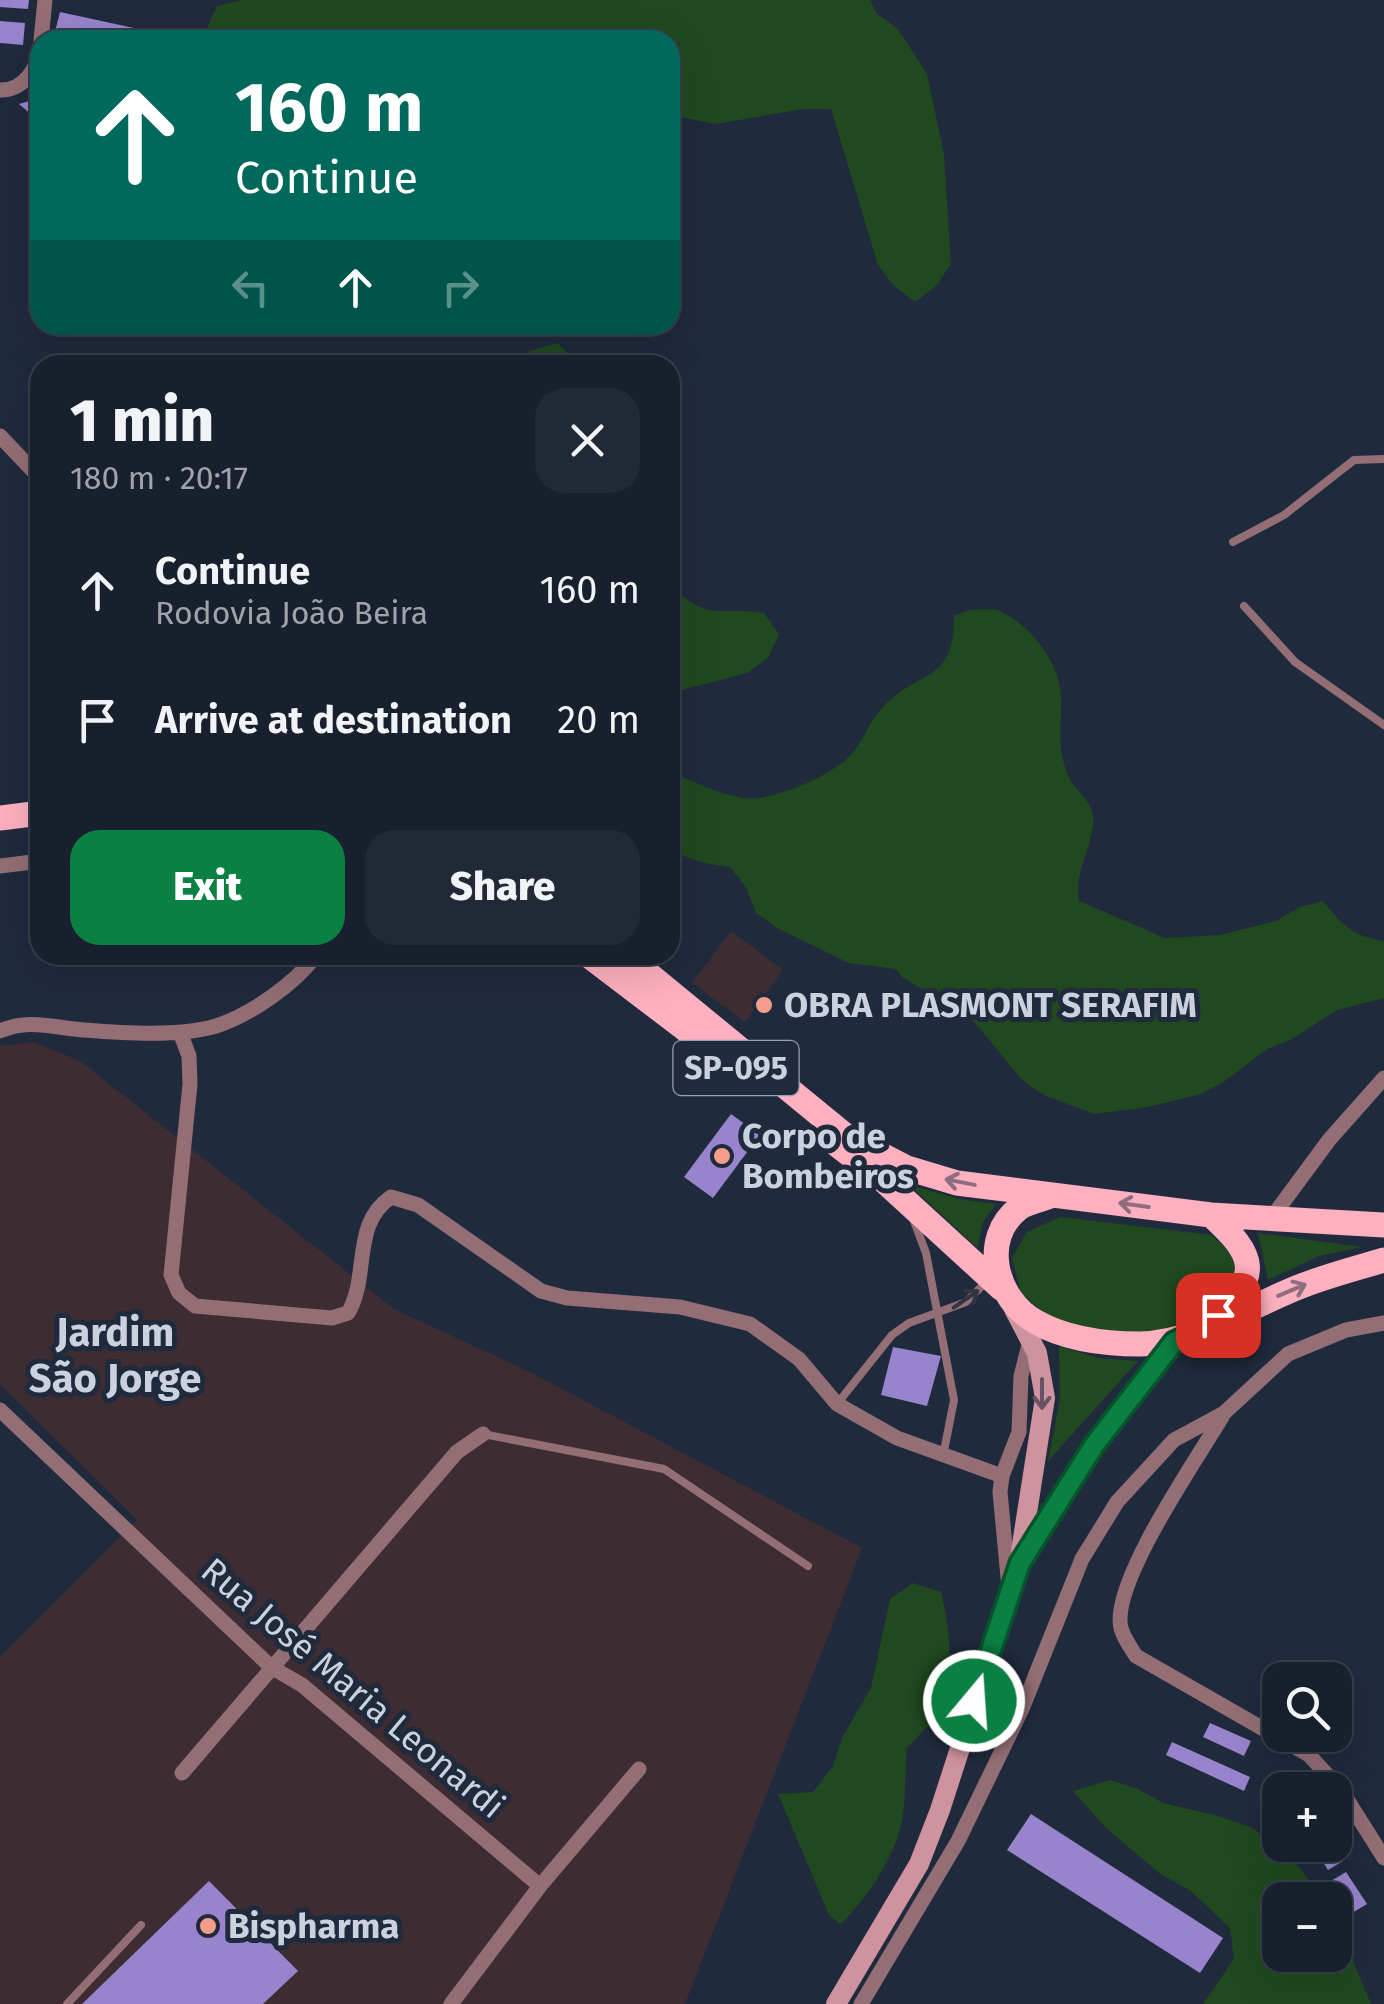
<!DOCTYPE html>
<html lang="en">
<head>
<meta charset="utf-8">
<style>
	:root { --surface:#18202e; --page:#212836; --text:#f1f3f6; --muted:#9fa3aa; --line:#363e4a; --accent:#0b8043 }
	body { margin:0; font-family:"Fira Sans",sans-serif; background:var(--page); color:var(--text); height:100vh; display:flex; flex-direction:column; font-size:38px; white-space:nowrap }
	* { box-sizing:border-box; margin:0 }
	p { font-size:32px; color:var(--muted) }
	.icon { flex:none; width:55px; height:55px; fill:none; stroke:currentColor; stroke-width:2; stroke-linecap:round; stroke-linejoin:round }
	.map { position:relative; flex:1; overflow:hidden }
	.drawer { position:absolute; left:30px; top:355px; width:650px; height:610px; display:flex; flex-direction:column; background:var(--surface); border-radius:30px; box-shadow:0 10px 40px #0002,0 0 0 2px var(--line) }
	.drawer>* { flex:none }
	.hud { position:absolute; left:30px; top:30px; width:650px; height:305px; border-radius:30px; box-shadow:0 10px 40px #0002,0 0 0 2px var(--line); background:#00695c; color:#fff; overflow:hidden }
	.buttons { position:absolute; left:1262px; top:1662px; display:grid; gap:20px }
	.buttons a { display:grid; place-items:center; width:90px; height:90px; border-radius:20px; background:var(--surface); box-shadow:0 10px 40px #0002,0 0 0 2px var(--line); font-size:50px }
	.pin { position:absolute; display:grid; place-items:center; width:85px; height:85px; color:#fff; margin:-42px; border-radius:20px; box-shadow:0 5px 15px #0006 }
	.me { position:absolute; width:110px; margin:-55px; rotate:18deg; stroke-linejoin:round; filter:drop-shadow(0 0 8px #0008) }
	.turn { display:flex; align-items:center; gap:35px; height:210px; padding:0 40px; font-size:45px }
	.turn .icon { width:130px; height:130px; stroke-width:2.5 }
	.turn b { display:block; font-size:70px; line-height:85px }
	.lanes { display:flex; align-items:center; height:95px; padding:0 40px; background:#0003; justify-content:center; gap:50px; direction:ltr }
	.lanes .off { opacity:.35 }
	.round { display:grid; place-items:center; flex:none; width:105px; height:105px; border-radius:30px; background:var(--page) }
	.summary { display:flex; align-items:center; justify-content:space-between; height:170px; padding:0 40px }
	h1 { font-size:60px; font-weight:800; line-height:75px }
	.button { display:flex; gap:20px; margin-top:auto; padding:20px 40px }
	.button a { flex:1; height:115px; border-radius:30px; background:var(--accent); color:#fff; font-size:40px; font-weight:800; line-height:115px; text-align:center }
	.button a+a { background:var(--page); color:var(--text) }
	ul { padding:0; list-style:none }
	li { display:flex; align-items:center; gap:30px; height:130px; padding:0 40px }
	li div { flex:1 }
	li b { display:block; font-size:38px }
	li em { font-style:normal }
	.map>svg:first-child { display:block }
</style>
</head>
<body>
<div class="map">
<svg width="1384" height="2004" viewBox="0 0 1384 2004">
	<rect width="100%" height="100%" fill="#202a3d"/>
	<path fill="#3e2c33" d="M731,931L783,970L745,1022L692,983Z
		M34,1042L80,1061L394,1309L532,1373L862,1548L685,2004H0V1657L137,1520L0,1384V1046Z"/>
	<path fill="#20491f" d="M242,0H870L877,14L898,29L927,74L944,154L951,264L936,286L915,302L894,286L878,265L831,109H803L716,124L670,115V40H208L206,30L217,6Z
		M558,343L578,365H505L532,350Z
		M670,584C708,623 716,606 764,613L779,634L768,658L747,673L670,693Z
		M969,610C978,610 992,608 1000,611C1031,626 1059,661 1061,696C1062,724 1056,744 1067,773C1074,793 1096,799 1093,826C1089,855 1075,870 1079,901L1165,938L1220,935L1276,921L1300,907L1323,901C1343,926 1352,936 1384,941V998L1337,1010L1292,1039L1267,1049L1225,1081L1201,1094L1148,1107L1094,1114L1044,1095L1022,1080L972,1019L902,977L896,969L849,963L777,928L756,913L746,887L730,867L704,863L670,851V772C694,781 718,794 743,798C770,803 838,774 854,751C865,737 870,720 884,706C921,668 954,684 954,616Z
		M908,1184L958,1199L996,1204L982,1223L978,1248Z
		M1060,1217L1212,1235L1234,1257L1241,1284L1205,1325L1100,1337L1050,1318L1021,1293L1012,1258L1027,1232Z
		M1258,1233L1362,1247L1319,1256L1268,1280Z
		M1059,1346L1098,1358L1138,1361L1048,1461L1060,1399Z
		M913,1583L941,1592C949,1625 955,1671 942,1704C934,1721 920,1734 907,1748C904,1773 907,1800 901,1825C893,1860 866,1899 841,1924L829,1915L778,1794L813,1792L833,1766L842,1738L871,1688L890,1599Z
		M1110,1780L1138,1789L1163,1803L1218,1816L1253,1828L1300,1868L1323,1900H1280V1955H1335V1918L1371,2004H1203L1234,1959L1230,1928L1191,1891L1159,1873L1106,1828L1073,1791Z"/>
	<path fill="#9784cc" d="M0,0H29L28,9L0,7Z
		M60,12L157,33L155,40H74L54,36Z
		M0,21L25,23L23,45L0,43Z
		M40,93V122L19,104L33,100Z
		M731,1114L760,1135L713,1198L684,1177Z
		M893,1347L941,1356L927,1406L881,1395Z
		M1210,1723L1251,1741L1244,1756L1203,1737Z
		M1172,1742L1250,1777L1244,1791L1166,1755Z
		M1031,1814L1223,1938L1200,1973L1007,1850Z
		M1312,1845H1333L1343,1861L1328,1870Z
		M1346,1872L1367,1904L1352,1913L1331,1881Z
		M209,1881L298,1971L263,2004H82Z"/>
	<g fill="none" stroke-linecap="round" stroke-linejoin="round">
		<path stroke="#936e75" stroke-width="8" d="M1233,542L1284,515L1354,460L1384,459
			M1244,606L1295,662L1384,725
			M914,1221L926,1253L954,1400L943,1456
			M837,1404L892,1335L909,1323L966,1302L987,1281
			M483,1434L664,1469L808,1566
			M67,2004L141,1925"/>
		<path stroke="#936e75" stroke-width="15" d="M41,40L45,0
			M0,90C22,91 38,69 40,49
			M0,436L40,478
			M0,866L40,861
			M0,1031C29,1018 54,1028 84,1030C123,1033 179,1037 216,1026C250,1015 295,984 316,955
			M180,1032L189,1056L190,1084L171,1275L179,1293L195,1306L332,1318L348,1313C370,1276 351,1224 391,1197L418,1205L541,1291L567,1298L680,1307L750,1324L799,1359L837,1404L897,1438L1002,1476L1000,1492L1009,1588
			M1270,1220L1329,1140L1384,1078
			M0,1410L271,1667L302,1685L540,1886
			M1222,1417C1197,1459 1110,1584 1121,1628C1123,1637 1131,1648 1136,1656L1309,1755L1341,1790L1384,1858
			M1002,1476L1019,1432L1021,1376L1031,1337
			M182,1773L457,1452L483,1434
			M451,2004L540,1886L639,1769
			M861,2004L958,1841L1022,1709L1082,1559L1117,1502L1174,1440L1224,1413L1288,1354L1346,1330L1384,1323"/>
		<path stroke="#cf939f" stroke-width="20" d="M1014,1309L1037,1353L1045,1398L1021,1551
			M836,2004L919,1864L940,1810L1020,1563L1095,1443L1174,1342"/>
		<path stroke="#fdb0bf" stroke-width="25" d="M0,818L40,813
			M588,955L743,1073
			M625,955L847,1137L907,1168L957,1183L1211,1215L1384,1225
			M835,1143L883,1180L1001,1288
			M1048,1197C1039,1200 1026,1203 1019,1208C979,1239 996,1300 1036,1322C1066,1339 1107,1344 1140,1344C1198,1343 1250,1305 1304,1285C1330,1275 1357,1268 1384,1260
			M1211,1215C1256,1256 1262,1275 1214,1319"/>
	</g>
	<defs><path id="oneway-shaft" d="M-6 0H5M1.5-3L5.5 0L1.5 3" fill="none" stroke-width="1.6" stroke-linecap="round" stroke-linejoin="round" transform="scale(2.5)"/></defs>
	<g stroke="#8e6d7e">
		<use href="#oneway-shaft" transform="translate(960 1182) rotate(-169)"/>
		<use href="#oneway-shaft" transform="translate(1134 1205) rotate(-172)"/>
		<use href="#oneway-shaft" transform="translate(1292 1290) rotate(-23)"/>
	</g>
	<use stroke="#313445" href="#oneway-shaft" transform="translate(966 1299) rotate(-35)"/>
	<use stroke="#665464" href="#oneway-shaft" transform="translate(1042 1394) rotate(90)"/>
	<g fill="none" stroke-linecap="round" stroke-linejoin="round">
		<defs>
			<path id="route" d="M974,1701L1020,1563L1076,1474L1095,1444L1174,1342L1203,1329L1218,1315"/>
		</defs>
		<use href="#route" stroke="#07532c" stroke-width="25"/>
		<use href="#route" stroke="#0b8043" stroke-width="18"/>
	</g>
	<g fill="#f49d8d" stroke="#202a3d" stroke-width="4">
		<circle cx="764" cy="1005" r="10"/>
		<circle cx="722" cy="1156" r="10"/>
		<circle cx="208" cy="1926" r="10"/>
	</g>
	<g text-anchor="middle" dominant-baseline="central" stroke-width="10" stroke-linejoin="round" paint-order="stroke">
		<rect fill="#202a3d" stroke="#989fae" stroke-width="2.5" x="673.5" y="1041" width="125" height="54" rx="8"/>
		<g font-size="32" font-weight="bold" fill="#cbd1de">
			<text x="736" y="1068">SP-095</text>
		</g>
		<g font-size="35" font-weight="bold" fill="#cbd1de" stroke="#202a3d" text-anchor="start">
			<text x="784" y="1005">OBRA PLASMONT SERAFIM</text>
			<text x="742" y="1136">Corpo de<tspan x="742" dy="40">Bombeiros</tspan></text>
			<text x="228" y="1926">Bispharma</text>
		</g>
		<g font-size="35" fill="#cbd1de" stroke="#202a3d">
			<text transform="translate(353 1688) rotate(40)">Rua José Maria Leonardi</text>
		</g>
		<g font-size="40" font-weight="bold" fill="#cbd1de" stroke="#202a3d">
			<text x="115" y="1333">Jardim<tspan x="115" dy="46">São Jorge</tspan></text>
		</g>
	</g>
</svg>
<div class="buttons">
<a><svg class="icon" aria-label="search" viewBox="0 0 24 24"><circle cx="10" cy="10" r="6"/><path d="M15 15l6 6"/></svg></a>
<a>+</a>
<a>−</a>
</div>
<div class="pin" style="left:1218px;top:1315px;background:#d93025"><svg class="icon" aria-label="arrive" viewBox="0 0 24 24"><path d="M6 21V4h12l-3 4 3 4H6"/></svg></div>
<svg class="me" style="left:974px;top:1701px" viewBox="-20 -20 40 40"><circle r="17" fill="#0b8043" stroke="#fff" stroke-width="3"/><path d="M0-11L8 9 0 5-8 9z" fill="#fff"/></svg>
<div class="hud">
<div class="turn"><svg class="icon" aria-label="ahead" viewBox="0 0 24 24"><path d="M12 20V5M6 11l6-6 6 6"/></svg><div><b>160 m</b>Continue</div></div>
<div class="lanes"><svg class="icon off" aria-label="left" viewBox="0 0 24 24"><path d="M17 20v-9H6M10 6l-5 5 5 5"/></svg><svg class="icon" aria-label="ahead" viewBox="0 0 24 24"><path d="M12 20V5M6 11l6-6 6 6"/></svg><svg class="icon off" aria-label="right" viewBox="0 0 24 24"><path d="M7 20v-9h11M14 6l5 5-5 5"/></svg></div>
</div>
<section class="drawer">
<div class="summary"><div><h1>1 min</h1><p>180 m · 20:17</p></div><a class="round"><svg class="icon" aria-label="close" viewBox="0 0 24 24"><path d="M6 6l12 12M18 6L6 18"/></svg></a></div>
<ul>
<li><svg class="icon" aria-label="ahead" viewBox="0 0 24 24"><path d="M12 20V5M6 11l6-6 6 6"/></svg><div><b>Continue</b><p>Rodovia João Beira</p></div><em>160 m</em></li>
<li><svg class="icon" aria-label="arrive" viewBox="0 0 24 24"><path d="M6 21V4h12l-3 4 3 4H6"/></svg><div><b>Arrive at destination</b></div><em>20 m</em></li>
</ul>
<div class="button"><a>Exit</a><a>Share</a></div>
</section>
</div>
</body>
</html>
